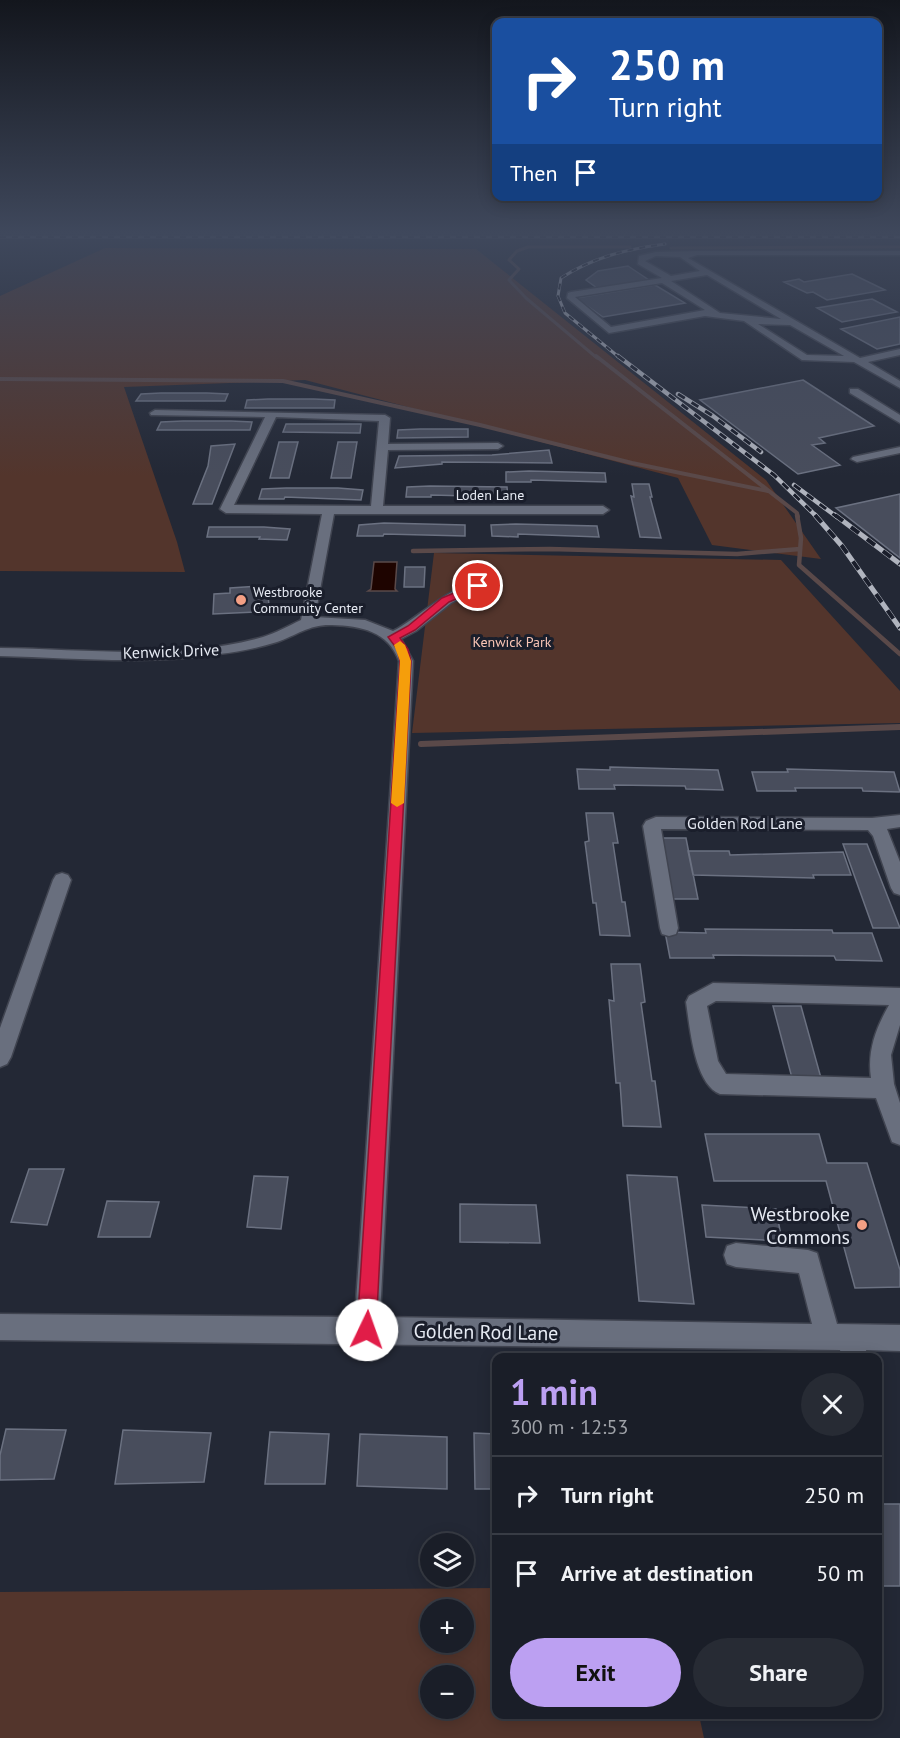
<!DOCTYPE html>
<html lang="en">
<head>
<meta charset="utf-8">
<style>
	:root { --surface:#1a1e28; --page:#272b34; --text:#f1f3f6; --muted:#9fa2a8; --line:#383c45; --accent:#bca0f2 }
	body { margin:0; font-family:"PT Sans",sans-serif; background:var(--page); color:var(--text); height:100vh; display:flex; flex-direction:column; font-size:22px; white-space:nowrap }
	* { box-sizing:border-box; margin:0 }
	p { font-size:20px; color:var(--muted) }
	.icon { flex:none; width:33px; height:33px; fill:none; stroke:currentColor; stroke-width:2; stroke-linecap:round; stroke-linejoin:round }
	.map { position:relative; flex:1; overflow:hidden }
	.sheet { position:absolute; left:492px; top:1353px; width:390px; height:366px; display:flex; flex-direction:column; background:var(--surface); border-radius:12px; box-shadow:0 3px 15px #0003,0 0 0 2px var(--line) }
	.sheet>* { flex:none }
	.guide { position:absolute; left:492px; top:18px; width:390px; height:183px; border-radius:12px; box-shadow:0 3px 15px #0003,0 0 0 2px var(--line); background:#1a4fa0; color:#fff; overflow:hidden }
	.tools { position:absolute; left:420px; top:1533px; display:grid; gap:12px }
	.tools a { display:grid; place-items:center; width:54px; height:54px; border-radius:50%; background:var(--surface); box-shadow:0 3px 15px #0003,0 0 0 2px var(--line); font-size:30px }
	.pin { position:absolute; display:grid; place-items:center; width:51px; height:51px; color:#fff; margin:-26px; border:3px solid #fff; border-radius:50%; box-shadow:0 2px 6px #0007 }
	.me { position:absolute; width:66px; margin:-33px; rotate:3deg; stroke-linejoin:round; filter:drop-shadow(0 0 4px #0008) }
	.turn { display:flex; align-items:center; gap:21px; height:126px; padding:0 18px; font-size:27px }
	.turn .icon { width:78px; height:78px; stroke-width:2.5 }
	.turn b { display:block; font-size:42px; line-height:51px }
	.then { display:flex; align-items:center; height:57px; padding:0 18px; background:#0003; gap:12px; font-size:22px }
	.round { display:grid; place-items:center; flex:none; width:63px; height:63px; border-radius:32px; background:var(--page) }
	.headline { display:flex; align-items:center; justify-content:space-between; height:102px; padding:0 18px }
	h1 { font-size:36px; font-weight:800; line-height:45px; color:var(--accent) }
	.primary-button { display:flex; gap:12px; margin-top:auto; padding:12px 18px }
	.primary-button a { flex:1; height:69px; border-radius:36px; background:var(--accent); color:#111; font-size:24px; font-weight:800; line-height:69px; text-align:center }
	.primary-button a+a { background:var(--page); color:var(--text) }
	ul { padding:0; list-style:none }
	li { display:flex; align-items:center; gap:18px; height:78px; padding:0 18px; border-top:2px solid var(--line) }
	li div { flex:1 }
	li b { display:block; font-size:22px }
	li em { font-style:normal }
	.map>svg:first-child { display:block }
</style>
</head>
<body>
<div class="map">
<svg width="900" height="1738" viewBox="0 0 900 1738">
	<rect width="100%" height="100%" fill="#232835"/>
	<path fill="#53352c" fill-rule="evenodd" d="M105,248L476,249L766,480L821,559L712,545L678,478L305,380L124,387L177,542L185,572L0,571V296Z
		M434,553L781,560L900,691V723L412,733Z
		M496,1588V1714L699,1715L704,1738H0V1592ZM430,1610H464V1642H430ZM430,1676H464V1708H430Z"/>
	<path fill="#1e0400" stroke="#5a4949" stroke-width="1.5" d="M374,562H397L395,589L397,591H368L371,589Z"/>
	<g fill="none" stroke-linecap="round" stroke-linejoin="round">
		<path stroke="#5a4949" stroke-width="3" d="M671,248L900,247
			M597,358L526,298L509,280L519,269L509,260L517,251L528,247H630"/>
		<path stroke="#5a4949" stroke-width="4" d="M596,356L797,513L798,517
			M0,379L283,381L480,425L632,463L768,491"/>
		<path stroke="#5a4949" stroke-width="4.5" d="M797,515L801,538L799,565L900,654
			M413,551L550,549L737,554L800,549"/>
		<path stroke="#5a4949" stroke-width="6" d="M421,744L900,727"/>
	</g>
	<path fill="#484d5c" stroke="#6b7181" stroke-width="1.5" d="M628,266L649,280L597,288L586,280L598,271Z
		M852,274L885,290L827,300L813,292L807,293L784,282L799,279L804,282Z
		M655,285L685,303L603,317L576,298Z
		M872,299L897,312L842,322L817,308Z
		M900,317V344L877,349L841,329Z
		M803,380L874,426L819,438L825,443L812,445L840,465L798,474L700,400Z
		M161,393H207L228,394L225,401H136L141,394Z
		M268,399H314L335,400L334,408H245L247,400Z
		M183,421H231L252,422L250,430H157L161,422Z
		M286,424H361L360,433L283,432Z
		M420,429H468V437L397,438L398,430Z
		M279,442H298L289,478H270Z
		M338,442H357L351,478H331Z
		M235,444L212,504H193L208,466L211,446Z
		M549,450L552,463L442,462V464L395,468L399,456L492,455Z
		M529,471L605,473L606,482L531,480V482H506V472Z
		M632,484H649L652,497H650L661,538L640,537L631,496L634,497Z
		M430,486L507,487L508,497L431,495V497H406L407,487Z
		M286,488H338L363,490L361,500L285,497L284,499H259L262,489Z
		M900,494V558L836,508Z
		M384,523L465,525V536L384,534L383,536H357L359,525Z
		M516,524L597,526L599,537L518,534V537L492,536L491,525Z
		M209,527H264L290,529L287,540L259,539L260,537H207Z
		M405,567H425L424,587H404Z
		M259,586V595L268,594L269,606L260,607L258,612L213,614L214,594L230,593V588Z
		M610,767L718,770L723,790L686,789L685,786L614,785L615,789H579L577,769L610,770Z
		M787,769L894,772L900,792L863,791L862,788H795L796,791H757L752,772H788Z
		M586,813H613L618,843H613L622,902H625L630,936L600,935L596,903H593L585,842L589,841Z
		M659,838H686L698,899H670Z
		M843,844H867L900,928H873Z
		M688,851H729L730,855L843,852L851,875H813L814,878L693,875Z
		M705,929L832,930L833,933H872L882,961L836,960L834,956L713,955L714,958H670L665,932L706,933Z
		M611,964H640L645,1002L641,1003L652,1081H655L661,1127L623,1126L620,1083H616L609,1000L614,1001Z
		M773,1006H801L821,1078H792Z
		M705,1134H819L827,1163H867L900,1270V1287L855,1288L826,1181H714Z
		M29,1169H64L47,1225L11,1222Z
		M627,1175L677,1177L694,1304L639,1301Z
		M254,1176L288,1177L281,1229L247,1227Z
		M107,1201L159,1202L150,1237H98Z
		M460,1204L536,1205L540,1243L460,1242Z
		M702,1205L776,1209L782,1241L706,1237Z
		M6,1429L66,1430L54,1479L0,1480V1455Z
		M123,1430L211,1433L204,1482L115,1484Z
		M270,1432L329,1434L325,1484H265Z
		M474,1433L496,1434V1489H475Z
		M360,1434L447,1437V1489L357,1486Z
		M878,1504H900V1586H878Z"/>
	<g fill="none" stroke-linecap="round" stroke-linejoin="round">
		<defs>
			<path id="minor" d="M697,251H900V255H697L688,258L860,358L900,349V355L868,362L900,381V388L854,362L802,360L744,321L705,316L609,333L567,298L568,293L571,292L662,278L638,264L639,256L656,252ZM656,256L680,257L700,271L671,276L645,261ZM707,275L781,319L720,313L671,281ZM662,283L705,310L611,327L575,297ZM758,324L790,325L844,356L807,355Z
				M850,389H858L900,415V423L850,393Z
				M155,410L385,415L390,418L388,444L498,443L503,446L498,449L388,450L383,506H603L609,510L603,514H334L315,617L365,620L393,631C415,621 459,577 483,583L485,586L451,603L416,631L401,639L413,661L380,1317L812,1324L799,1273L736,1267L727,1264L724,1255L727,1246L736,1243L808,1250L817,1253L837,1324L900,1325V1351L866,1350L868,1358H842L840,1350L0,1340V1314L355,1317L399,661C388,631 361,626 332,625C310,624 297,635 277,642C258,648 238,652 219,654C147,665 72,658 0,656V648C86,649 179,661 263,637C276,633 288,626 301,620L322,514L226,513L220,509L265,417L151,415L150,413ZM276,417L379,421L371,506L234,505Z
				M900,447V453L857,462L851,459L853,457Z
				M900,815V827L887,829L900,862V895L894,893L891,888L873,836L868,830L661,829L678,928L676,934L669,936L662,934L660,928L643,826L646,821L656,817L872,818Z
				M62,873L68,875L71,880L11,1057L7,1064L0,1067V1028L53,880L56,875Z
				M713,983L900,988V1025L891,1055L894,1084L900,1103V1145L892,1142L876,1098L720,1094C694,1084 690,1027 686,1002L689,996ZM716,1001L889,1005C876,1028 867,1051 871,1078L726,1074L718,1061L707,1006Z"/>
		</defs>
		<use href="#minor" stroke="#404450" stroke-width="3"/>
		<use href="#minor" fill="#696f7e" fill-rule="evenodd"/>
		<defs>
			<path id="rail-far2" d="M0,237H900
				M620,358L565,313L558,296L561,278C593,257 628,249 665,244"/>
			<path id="rail-far1" d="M618,356L774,475L817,517
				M678,394L713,416L761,452
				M794,485L837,517"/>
			<path id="rail" d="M815,515L842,546L900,628
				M835,515L900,564"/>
		</defs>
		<use href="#rail-far2" stroke="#b0b4be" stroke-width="3"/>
		<use href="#rail-far1" stroke="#b0b4be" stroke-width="4.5"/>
		<use href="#rail" stroke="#b0b4be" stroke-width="5"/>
		<use href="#rail-far2" stroke="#1a1e2b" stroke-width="2" stroke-dasharray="6" stroke-linecap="butt"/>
		<use href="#rail-far1" stroke="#1a1e2b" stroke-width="3" stroke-dasharray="8" stroke-linecap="butt"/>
		<use href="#rail" stroke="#1a1e2b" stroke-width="4" stroke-dasharray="10" stroke-linecap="butt"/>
	</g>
	<linearGradient id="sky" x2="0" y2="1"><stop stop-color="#13161d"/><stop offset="0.49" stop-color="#3f485c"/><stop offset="1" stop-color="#3f485c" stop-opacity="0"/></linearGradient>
	<rect width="900" height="476" fill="url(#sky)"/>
	<path fill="#e11d48" stroke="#92132f" stroke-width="1.5" d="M478,583L483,586L482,588L449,602L415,630L400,638L408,649L411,661L376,1330L374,1336L367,1339L360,1336L357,1330L400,661L397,649L388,637L408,626L442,598Z"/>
	<path fill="#f59e0b" d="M400,641L405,645L411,661L404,803L397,807L391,803L400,661L394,645Z"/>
	<g fill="#f39f84" stroke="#1a1e2b" stroke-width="2">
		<circle cx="241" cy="600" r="6"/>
		<circle cx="862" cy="1225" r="6"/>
	</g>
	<g text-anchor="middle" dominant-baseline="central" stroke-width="6" stroke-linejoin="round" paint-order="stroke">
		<g font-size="14" fill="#e6eaf3" stroke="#1a1e2b">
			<text x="490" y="495">Loden Lane</text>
		</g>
		<g font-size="14" fill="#e6eaf3" stroke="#1a1e2b" text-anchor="start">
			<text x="253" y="592">Westbrooke<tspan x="253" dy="16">Community Center</tspan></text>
		</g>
		<g font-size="14" fill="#fac5b5" stroke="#1a1e2b">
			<text x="512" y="642">Kenwick Park</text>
		</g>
		<g font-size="16" fill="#e6eaf3" stroke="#1a1e2b">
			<text transform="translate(171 651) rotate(-2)">Kenwick Drive</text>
			<text x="745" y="823">Golden Rod Lane</text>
		</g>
		<g font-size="20" fill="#e6eaf3" stroke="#1a1e2b" text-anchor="end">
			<text x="850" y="1214">Westbrooke<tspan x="850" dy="23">Commons</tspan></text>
		</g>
		<g font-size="20" fill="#e6eaf3" stroke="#1a1e2b">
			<text transform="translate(486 1332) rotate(1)">Golden Rod Lane</text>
		</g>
	</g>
</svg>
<div class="tools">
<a><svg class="icon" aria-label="layers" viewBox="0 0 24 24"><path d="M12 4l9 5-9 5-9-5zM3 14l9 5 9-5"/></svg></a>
<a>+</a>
<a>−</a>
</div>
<div class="pin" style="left:478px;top:586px;background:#d93025"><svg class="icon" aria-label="arrive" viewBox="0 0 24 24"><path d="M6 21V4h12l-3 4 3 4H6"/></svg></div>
<svg class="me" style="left:367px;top:1330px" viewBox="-20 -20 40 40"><circle r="19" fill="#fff"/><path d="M0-13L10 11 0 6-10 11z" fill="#e11d48"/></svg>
<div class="guide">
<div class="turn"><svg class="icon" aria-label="right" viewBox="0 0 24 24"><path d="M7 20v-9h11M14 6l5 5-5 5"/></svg><div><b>250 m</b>Turn right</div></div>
<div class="then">Then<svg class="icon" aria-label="arrive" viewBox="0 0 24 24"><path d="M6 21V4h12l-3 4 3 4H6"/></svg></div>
</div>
<section class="sheet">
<div class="headline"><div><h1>1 min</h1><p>300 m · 12:53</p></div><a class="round"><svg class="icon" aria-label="close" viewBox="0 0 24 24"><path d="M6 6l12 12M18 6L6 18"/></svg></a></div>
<ul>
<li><svg class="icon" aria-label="right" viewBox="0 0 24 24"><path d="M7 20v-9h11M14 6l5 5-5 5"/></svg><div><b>Turn right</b></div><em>250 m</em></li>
<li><svg class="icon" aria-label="arrive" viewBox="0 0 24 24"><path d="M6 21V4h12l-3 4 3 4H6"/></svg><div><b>Arrive at destination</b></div><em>50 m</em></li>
</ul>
<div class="primary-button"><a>Exit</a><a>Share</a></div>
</section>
</div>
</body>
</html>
